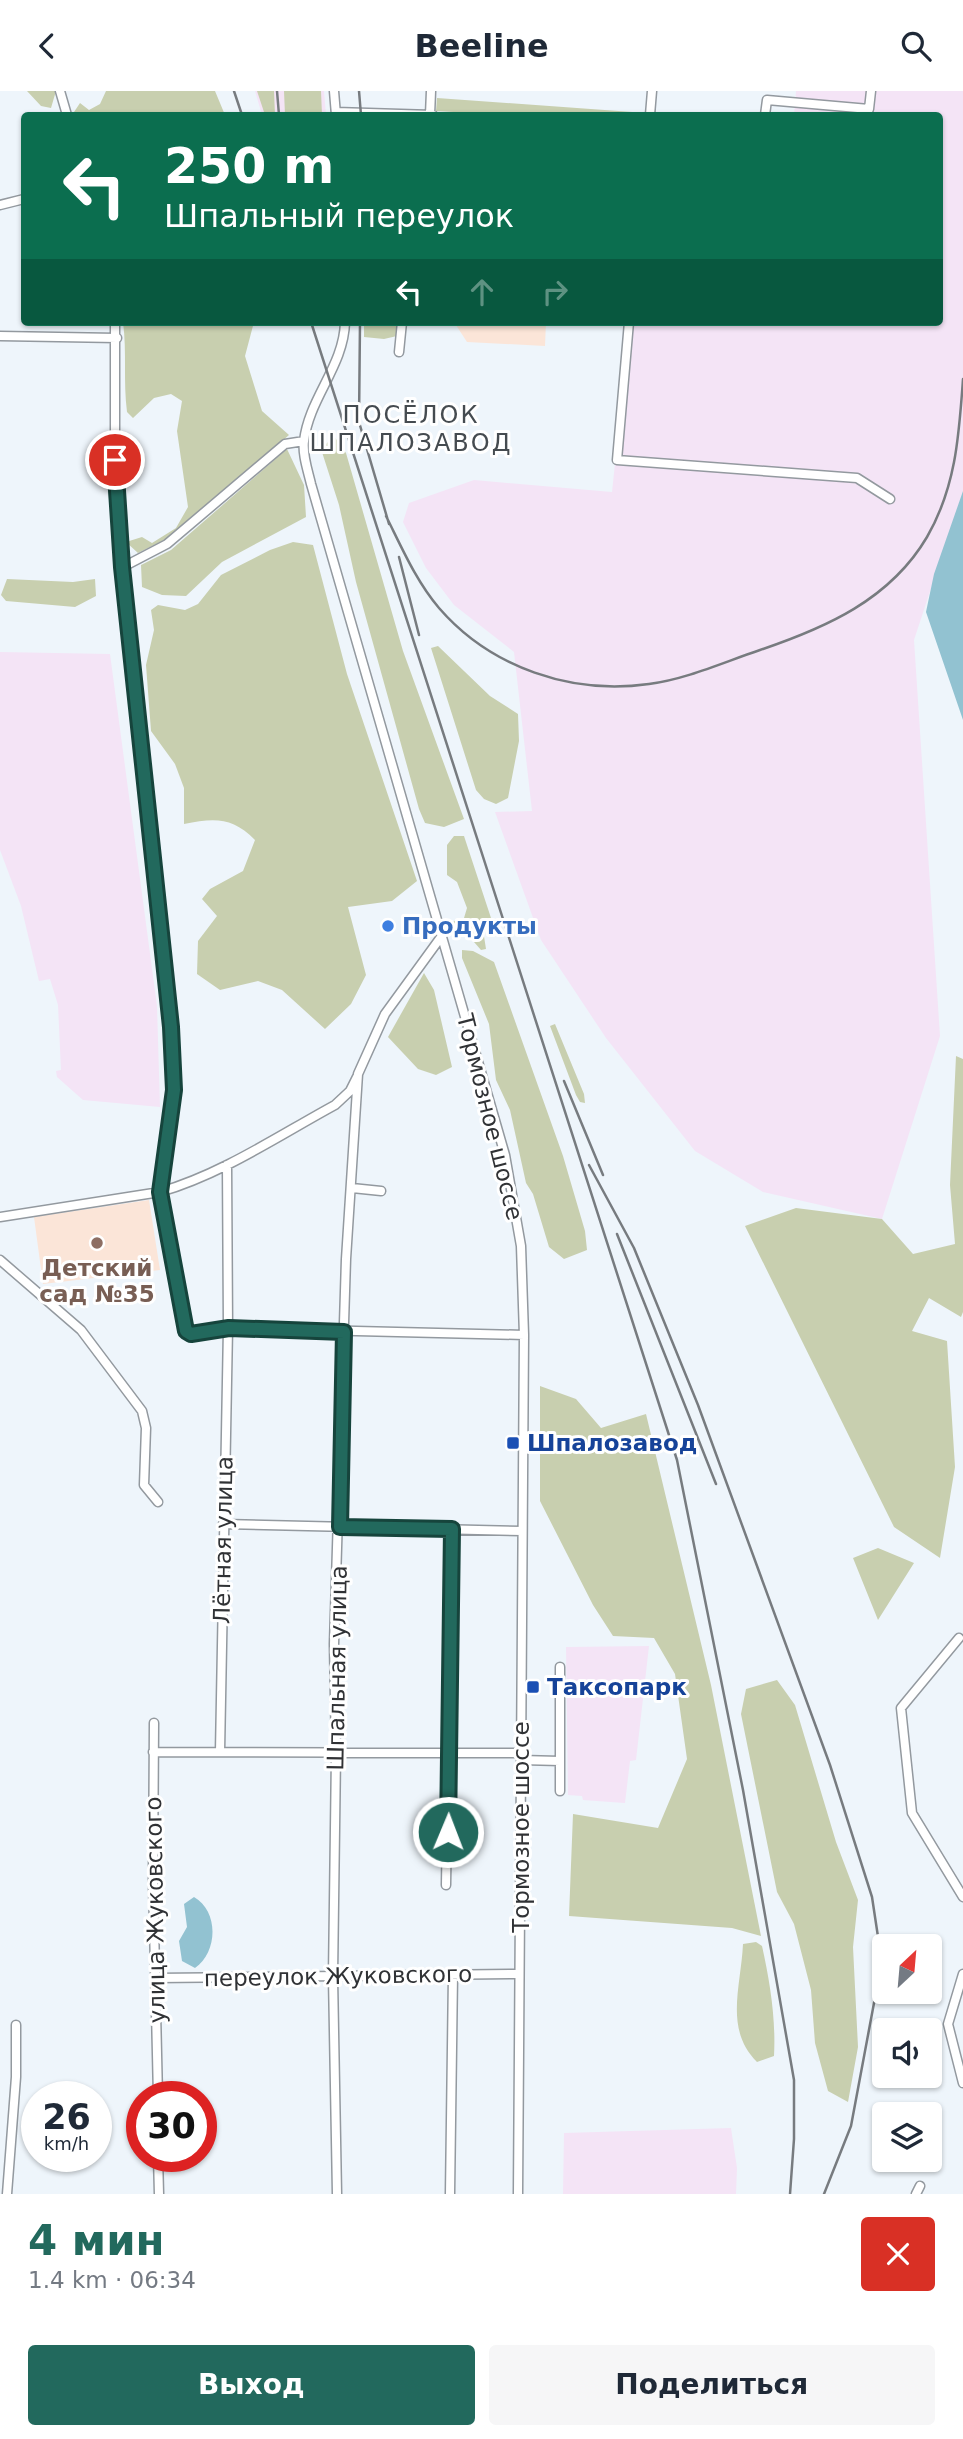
<!DOCTYPE html>
<html lang="ru">
<head>
<meta charset="utf-8">
<style>
	:root { --surface:#fff; --page:#f6f6f7; --text:#1f2937; --muted:#747a83; --accent:#22695d }
	body { margin:0; font-family:"DejaVu Sans",sans-serif; background:var(--page); color:var(--text); height:100vh; display:flex; flex-direction:column; font-size:26px; white-space:nowrap }
	* { box-sizing:border-box; margin:0 }
	p { font-size:23px; color:var(--muted) }
	.icon { flex:none; width:38px; height:38px; fill:none; stroke:currentColor; stroke-width:2; stroke-linecap:round; stroke-linejoin:round }
	.map { position:relative; height:2103px; overflow:hidden }
	.sheet { display:flex; flex-direction:column; background:var(--surface); flex:1 }
	.sheet>* { flex:none }
	.top-card { position:absolute; left:21px; top:21px; width:922px; height:214px; border-radius:7px; box-shadow:0 2px 5px #0004; background:#0b6e4f; color:#fff; overflow:hidden }
	.needle { width:46px; rotate:26deg }
	.controls { position:absolute; left:872px; top:1843px; display:grid; gap:14px }
	.controls a { display:grid; place-items:center; width:70px; height:70px; border-radius:7px; background:var(--surface); box-shadow:0 2px 5px #0004; font-size:35px }
	.speed { position:absolute; left:21px; top:1990px; display:flex; gap:14px; font-size:35px; font-weight:700; text-align:center }
	.speed>* { display:grid; place-content:center; width:91px; height:91px; border-radius:50%; background:var(--surface); box-shadow:0 2px 5px #0004; line-height:1 }
	.speed small { font-size:18px; font-weight:400 }
	.speed .limit { border:10px solid #d22; background:#fff; color:#111 }
	.pin { position:absolute; display:grid; place-items:center; width:60px; height:60px; color:#fff; margin:-30px; border:4px solid #fff; border-radius:50%; box-shadow:0 2px 7px #0007 }
	.me { position:absolute; width:77px; margin:-38px; rotate:1deg; stroke-linejoin:round; filter:drop-shadow(0 0 5px #0008) }
	.turn { display:flex; align-items:center; gap:24px; height:147px; padding:0 28px; font-size:32px }
	.turn .icon { width:91px; height:91px; stroke-width:2.5 }
	.turn b { display:block; font-size:49px; line-height:60px }
	.lanes { display:flex; align-items:center; height:66px; padding:0 28px; background:#0003; justify-content:center; gap:35px; direction:ltr }
	.lanes .off { opacity:.35 }
	.round { display:grid; place-items:center; flex:none; width:74px; height:74px; border-radius:7px; background:var(--page) }
	.overview { display:flex; align-items:center; justify-content:space-between; height:119px; padding:0 28px }
	h1 { font-size:42px; font-weight:800; line-height:52px; color:var(--accent) }
	.button { display:flex; gap:14px; margin-top:auto; padding:14px 28px }
	.button a { flex:1; height:80px; border-radius:7px; background:var(--accent); color:#fff; font-size:28px; font-weight:800; line-height:80px; text-align:center }
	.button a+a { background:var(--page); color:var(--text) }
	header { display:flex; justify-content:space-between; align-items:center; height:91px; padding:0 28px; background:var(--surface); font-size:32px; font-weight:800 }
	.map>svg:first-child { display:block }
</style>
</head>
<body>
<header><svg class="icon" aria-label="back" viewBox="0 0 24 24"><path d="M15 5l-7 7 7 7"/></svg>Beeline<svg class="icon" aria-label="search" viewBox="0 0 24 24"><circle cx="10" cy="10" r="6"/><path d="M15 15l6 6"/></svg></header>
<div class="map">
<svg width="963" height="2103" viewBox="0 0 963 2103">
	<rect width="100%" height="100%" fill="#eef5fb"/>
	<path fill="#f4e4f6" d="M255,0H324L326,24H262Z
		M796,0H963V400L914,549L940,945L882,1128L763,1101L695,1060L606,947L541,849L495,721L532,720L514,561L454,514L426,477L403,431L409,412L474,389L612,401L630,231H940V24H794Z
		M0,561L110,563L157,915L160,1016L83,1009L57,986L56,980L61,979L58,914L50,888L39,890L21,815L0,759Z
		M649,1555L636,1669L630,1670L625,1712L583,1709L582,1705L568,1704L566,1556Z
		M731,2037L737,2077L736,2103H563L564,2042Z"/>
	<path fill="#fbe5d8" d="M454,231H546L545,255L467,251Z
		M149,1109L160,1179L43,1193L34,1126Z"/>
	<path fill="#c8cfaf" d="M27,0H56L51,17L41,15Z
		M106,0H215L225,24H72L80,12L89,19L100,13Z
		M257,0H274L275,24H265Z
		M284,0H321L322,24H285Z
		M437,7L646,22V24H506L436,20Z
		M123,231H254L245,265L262,320L289,344L180,441L138,462L126,451L142,446L152,452L176,437L188,416L177,340L182,310L171,303L154,307L133,327L127,321C123,290 127,262 123,231Z
		M364,231H398L397,245L384,248L364,246Z
		M334,345L346,362L403,560L464,728L444,736L425,732L419,718L356,491L339,414L321,358Z
		M287,358L304,394L306,426L222,471L186,505L162,504L142,496L141,474L171,459Z
		M293,451L313,454L347,583L417,790L392,810L348,816L366,884L351,913L325,938L282,899L258,890L220,899L197,883L198,850L217,825L202,808L210,798L243,780L255,749C232,726 215,727 184,733V697L175,673L151,640L146,574L154,539L151,519L158,514L185,519L198,513L221,484L270,459Z
		M7,488L73,491L95,488L96,505L75,516L6,510L1,504Z
		M438,555L490,605L518,623L519,650L508,707L496,713L484,708L476,699L431,557Z
		M454,745H464L491,827L488,836L483,839L486,858L481,859L474,851L472,839L451,835L454,830L464,827L467,817L457,791L447,784V754Z
		M462,859L473,860L494,871L563,1065L585,1140L587,1159L564,1168L549,1156L533,1103L526,1092L510,1019L496,989L489,933L462,867Z
		M424,882L434,899L452,976L436,984L418,978L388,946Z
		M555,933L584,1003L585,1012L580,1011L576,1004L550,935Z
		M956,965L963,968V1221L961,1226L929,1207L912,1240L947,1250L955,1376L940,1467L894,1436L745,1135L796,1117L882,1128L913,1163L955,1153L950,1094Z
		M540,1295L576,1308L601,1337L646,1323L711,1594L761,1845L732,1837L569,1825L573,1723L658,1737L687,1668L675,1583L654,1547L613,1545L593,1514L540,1410Z
		M878,1457L914,1472L878,1529L853,1467Z
		M777,1589L795,1614L836,1751L858,1809L853,1856L858,1956L848,2011L828,2000L815,1952L811,1899L794,1833L777,1801L741,1623L746,1598Z
		M756,1851L762,1855C770,1891 776,1928 774,1965L757,1971C724,1938 741,1896 743,1853Z"/>
	<path fill="#92c2d1" d="M963,400V629L926,521L934,483Z
		M194,1806C219,1820 218,1861 195,1877L182,1870L179,1850L187,1836L184,1813Z"/>
	<g fill="none" stroke-linecap="round" stroke-linejoin="round">
		<defs>
			<path id="minor" d="M60,0L67,24
				M334,0L336,24
				M336,21L433,24
				M430,24L431,0
				M650,24L652,0
				M765,24L767,9L869,18L871,0
				M0,114L24,108
				M115,231V394L171,936L175,999L160,1101L186,1240L191,1243L228,1237L524,1244
				M345,231C344,275 309,307 304,350C302,363 308,380 311,393L505,1064L521,1155L524,1244L518,2103
				M629,231L617,369L857,387L890,408
				M0,245L117,247
				M399,261L402,231
				M123,476L167,453L285,353L304,350
				M352,1097L381,1100
				M0,1126L160,1101C222,1083 278,1045 335,1014L350,1000L357,986
				M0,1169L81,1239L142,1320L146,1337L144,1394L158,1411
				M223,1433L522,1440
				M959,1547L901,1617L912,1722L963,1806
				M560,1576V1700
				M154,1632L153,1791L158,2006
				M153,1661L521,1662
				M220,1661L228,1237L227,1074
				M521,1669L560,1670
				M446,1794L452,1438
				M963,1883L948,1933L963,1992
				M156,1887L519,1883
				M158,2065L159,2103
				M7,2103L16,1986V1934
				M337,2103L333,1886L336,1663L334,1553L346,1168L358,983L385,923L441,846
				M450,2103L453,1883
				M916,2103L920,2095"/>
		</defs>
		<use href="#minor" stroke="#93999f" stroke-width="11"/>
		<use href="#minor" stroke="#fff" stroke-width="8"/>
		<path stroke="#777b7f" stroke-width="2.5" d="M234,0L242,24
			M277,0L279,24
			M359,0L361,24
			M311,231L677,1369L743,1699L794,1989V2048L790,2103
			M360,231L359,331L389,433
			M386,425C402,457 416,490 439,517C491,577 572,604 649,593C687,588 724,571 760,559C825,537 890,509 927,446C956,396 959,344 963,288
			M399,466L419,544
			M564,990L603,1084
			M589,1074L634,1157L698,1314L830,1674L872,1806L880,1859L877,1896L851,2035L824,2103
			M617,1143L716,1393"/>
	</g>
	<g fill="none" stroke-linecap="round" stroke-linejoin="round">
		<defs>
			<path id="route" d="M115,369L122,476L171,936L174,999L160,1101L186,1240L191,1243L229,1237L344,1241L340,1436L452,1438L448,1741"/>
		</defs>
		<use href="#route" stroke="#16443c" stroke-width="18"/>
		<use href="#route" stroke="#22695d" stroke-width="12"/>
	</g>
	<circle fill="#3f7fe0" stroke="#fff" stroke-width="2.5" cx="388" cy="835" r="7"/>
	<circle fill="#8d6e63" stroke="#fff" stroke-width="2.5" cx="97" cy="1152" r="7"/>
	<g fill="#1a4fb4" stroke="#fff" stroke-width="2.5">
		<rect x="506" y="1345" width="14" height="14" rx="3.5"/>
		<rect x="526" y="1589" width="14" height="14" rx="3.5"/>
	</g>
	<g text-anchor="middle" dominant-baseline="central" stroke-width="6" stroke-linejoin="round" paint-order="stroke">
		<g font-size="23" font-weight="bold" fill="#366cbe" stroke="#fff" text-anchor="start">
			<text x="402" y="835">Продукты</text>
		</g>
		<g font-size="23" fill="#303235" stroke="#fff">
			<text transform="translate(490 1026) rotate(76)">Тормозное шоссе</text>
			<text transform="translate(223 1449) rotate(-89)">Лётная улица</text>
			<text transform="translate(337 1577) rotate(-89)">Шпальная улица</text>
			<text transform="translate(521 1736) rotate(-90)">Тормозное шоссе</text>
			<text transform="translate(155 1819) rotate(-91)">улица Жуковского</text>
			<text transform="translate(338 1885) rotate(-1)">переулок Жуковского</text>
		</g>
		<g font-size="23" font-weight="bold" fill="#785e54" stroke="#fff">
			<text x="97" y="1177">Детский<tspan x="97" dy="26">сад №35</tspan></text>
		</g>
		<g font-size="23" font-weight="bold" fill="#164399" stroke="#fff" text-anchor="start">
			<text x="527" y="1352">Шпалозавод</text>
			<text x="547" y="1596">Таксопарк</text>
		</g>
		<g font-size="24" letter-spacing="2" fill="#454b50" stroke="#fff">
			<text x="411" y="324">ПОСЁЛОК<tspan x="411" dy="28">ШПАЛОЗАВОД</tspan></text>
		</g>
	</g>
</svg>
<div class="controls">
<a><svg class="needle" viewBox="-14 -14 28 28"><path d="M0-13l5 13h-10z" fill="#e53935"/><path d="M0 13l5-13h-10z" fill="#747a83"/></svg></a>
<a><svg class="icon" aria-label="sound" viewBox="0 0 24 24"><path d="M4 9h4l5-4v14l-5-4H4zM17 9q2 3 0 6"/></svg></a>
<a><svg class="icon" aria-label="layers" viewBox="0 0 24 24"><path d="M12 4l9 5-9 5-9-5zM3 14l9 5 9-5"/></svg></a>
</div>
<div class="speed"><div>26<small>km/h</small></div><div class="limit">30</div></div>
<div class="pin" style="left:115px;top:369px;background:#d93025"><svg class="icon" aria-label="arrive" viewBox="0 0 24 24"><path d="M6 21V4h12l-3 4 3 4H6"/></svg></div>
<svg class="me" style="left:448px;top:1741px" viewBox="-20 -20 40 40"><circle r="17" fill="#22695d" stroke="#fff" stroke-width="3"/><path d="M0-11L8 9 0 5-8 9z" fill="#fff"/></svg>
<div class="top-card">
<div class="turn"><svg class="icon" aria-label="left" viewBox="0 0 24 24"><path d="M17 20v-9H6M10 6l-5 5 5 5"/></svg><div><b>250 m</b>Шпальный переулок</div></div>
<div class="lanes"><svg class="icon" aria-label="left" viewBox="0 0 24 24"><path d="M17 20v-9H6M10 6l-5 5 5 5"/></svg><svg class="icon off" aria-label="ahead" viewBox="0 0 24 24"><path d="M12 20V5M6 11l6-6 6 6"/></svg><svg class="icon off" aria-label="right" viewBox="0 0 24 24"><path d="M7 20v-9h11M14 6l5 5-5 5"/></svg></div>
</div>
</div>
<section class="sheet">
<div class="overview"><div><h1>4 мин</h1><p>1.4 km · 06:34</p></div><a class="round" style="background:#d93025;color:#fff"><svg class="icon" aria-label="close" viewBox="0 0 24 24"><path d="M6 6l12 12M18 6L6 18"/></svg></a></div>
<div class="button"><a>Выход</a><a>Поделиться</a></div>
</section>
</body>
</html>
